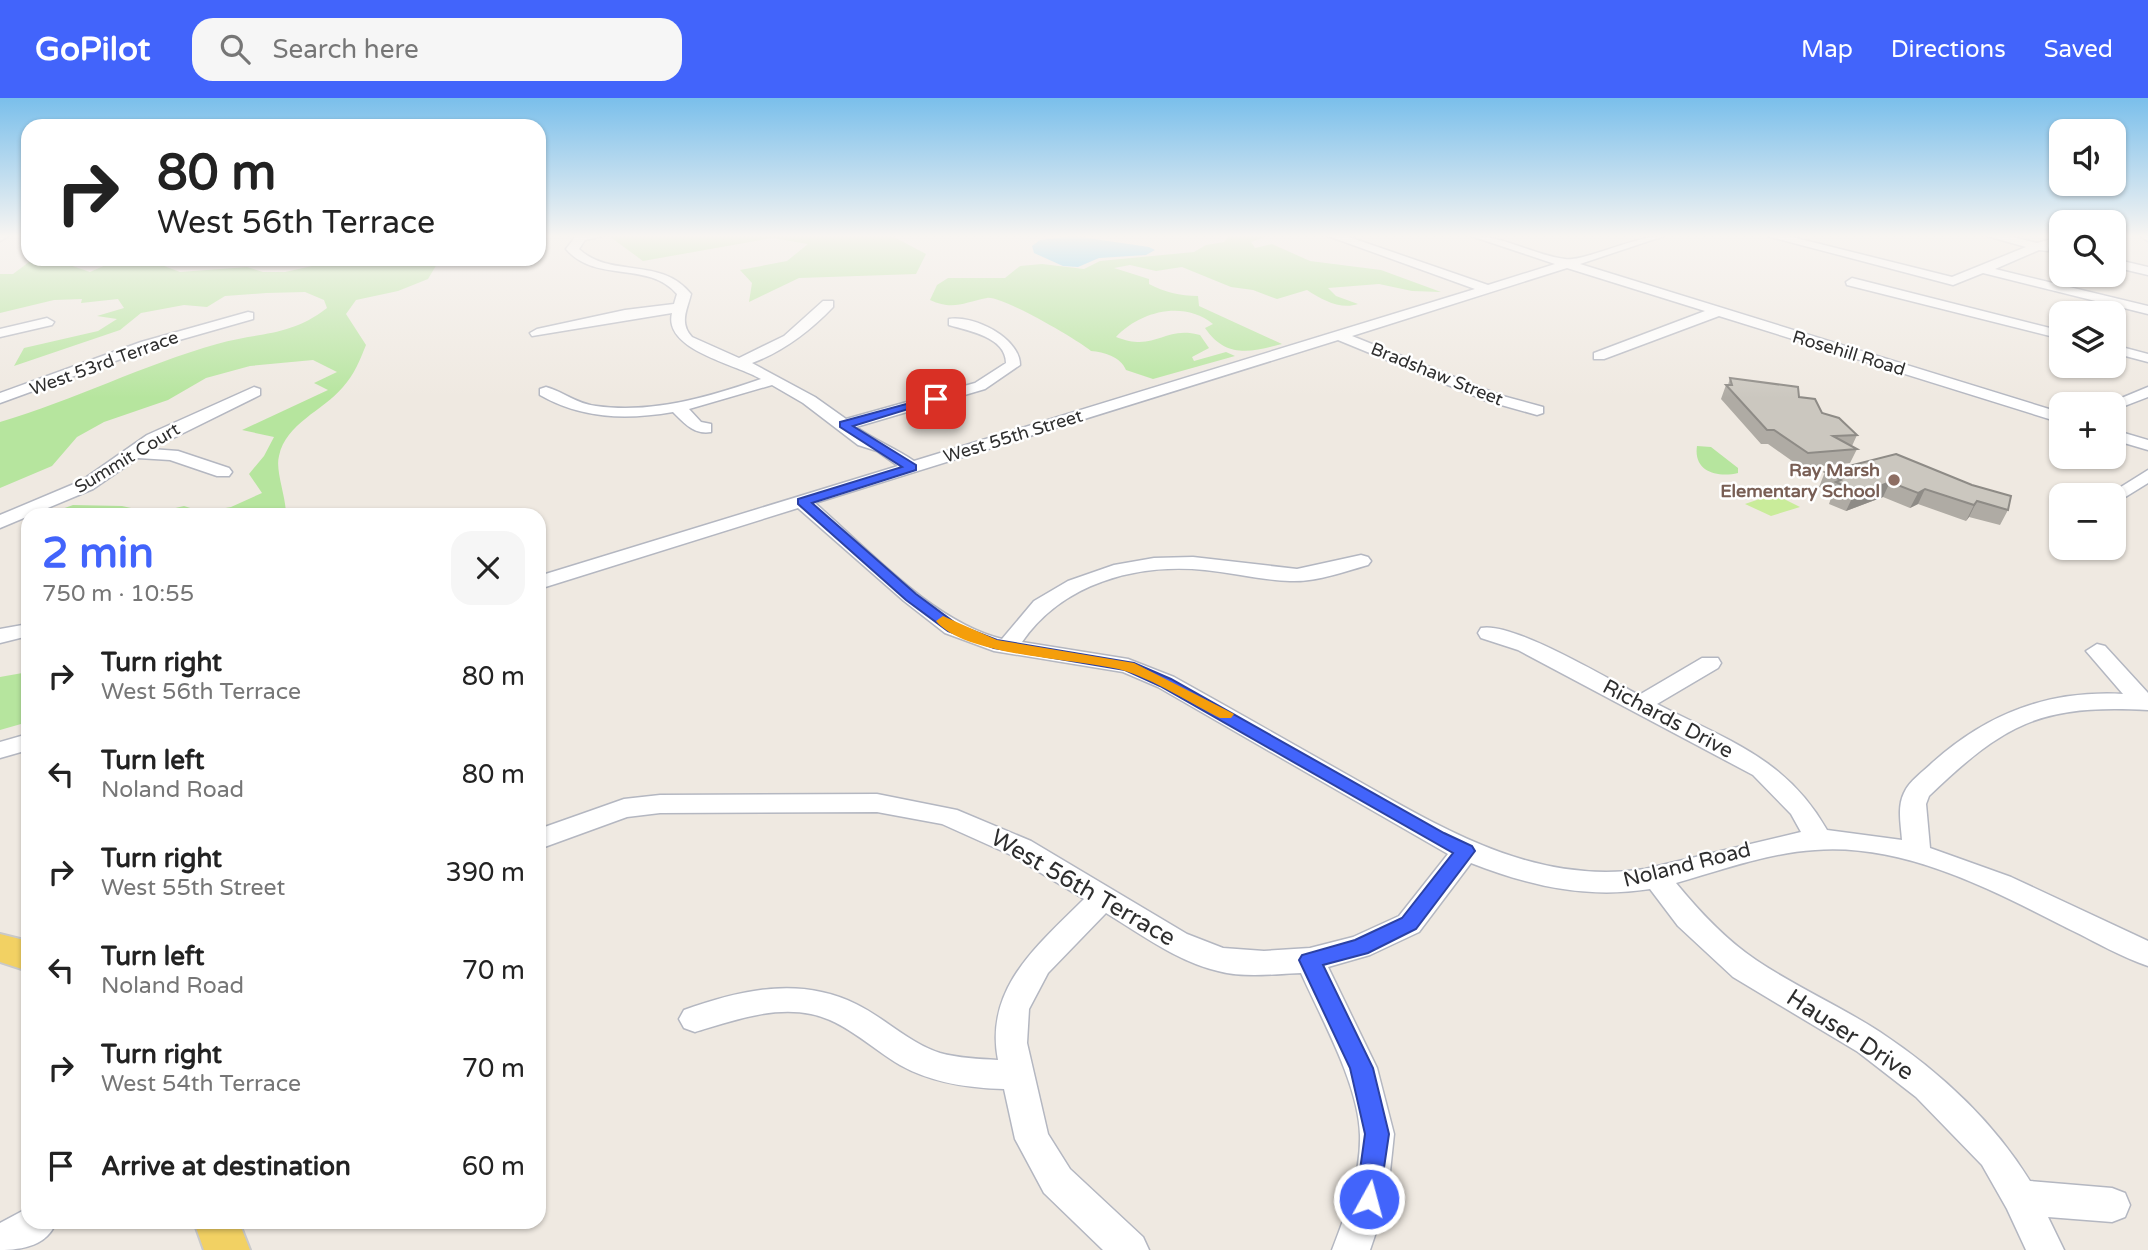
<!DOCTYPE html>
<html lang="en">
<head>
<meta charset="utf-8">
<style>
	:root { --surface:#fff; --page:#f6f6f6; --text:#222; --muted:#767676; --accent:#4264fb }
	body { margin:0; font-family:"Varela Round",sans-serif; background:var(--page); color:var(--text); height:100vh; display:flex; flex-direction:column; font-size:26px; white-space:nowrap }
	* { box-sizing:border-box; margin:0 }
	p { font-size:23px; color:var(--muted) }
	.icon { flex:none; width:38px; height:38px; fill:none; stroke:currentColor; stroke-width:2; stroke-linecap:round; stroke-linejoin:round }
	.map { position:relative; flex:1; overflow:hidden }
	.drawer { position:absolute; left:21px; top:410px; width:525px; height:721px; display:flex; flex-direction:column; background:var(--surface); border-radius:21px; box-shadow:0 2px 5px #0004 }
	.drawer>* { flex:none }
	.top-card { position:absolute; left:21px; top:21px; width:525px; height:147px; border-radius:21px; box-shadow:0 2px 5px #0004; background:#fff; color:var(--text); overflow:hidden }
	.buttons { position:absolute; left:2049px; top:21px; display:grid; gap:14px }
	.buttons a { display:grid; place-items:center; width:77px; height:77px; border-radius:14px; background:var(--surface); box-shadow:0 2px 5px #0004; font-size:35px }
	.pin { position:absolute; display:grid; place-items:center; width:60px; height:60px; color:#fff; margin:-30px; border-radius:14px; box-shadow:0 4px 10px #0006 }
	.me { position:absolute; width:77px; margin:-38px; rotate:7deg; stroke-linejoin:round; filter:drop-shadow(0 0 5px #0008) }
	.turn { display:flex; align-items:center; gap:24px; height:147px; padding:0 21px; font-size:32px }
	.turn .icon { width:91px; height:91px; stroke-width:2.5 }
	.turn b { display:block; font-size:49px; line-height:60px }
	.round { display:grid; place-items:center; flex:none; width:74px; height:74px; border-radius:21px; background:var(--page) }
	.head { display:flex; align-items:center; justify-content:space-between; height:119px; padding:0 21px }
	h1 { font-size:42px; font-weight:700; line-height:52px; color:var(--accent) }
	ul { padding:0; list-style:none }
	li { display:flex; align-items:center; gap:21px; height:98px; padding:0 21px }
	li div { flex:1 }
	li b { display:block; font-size:26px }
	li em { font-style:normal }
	header { display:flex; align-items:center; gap:42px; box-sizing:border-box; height:98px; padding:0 35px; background:var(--accent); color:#fff }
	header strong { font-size:33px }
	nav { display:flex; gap:38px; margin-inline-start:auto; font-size:24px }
	.search { width:490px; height:63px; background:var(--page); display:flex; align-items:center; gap:18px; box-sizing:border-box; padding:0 24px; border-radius:21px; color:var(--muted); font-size:26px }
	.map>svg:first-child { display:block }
</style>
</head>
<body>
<header>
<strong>GoPilot</strong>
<div class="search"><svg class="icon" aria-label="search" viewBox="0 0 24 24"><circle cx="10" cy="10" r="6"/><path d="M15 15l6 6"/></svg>Search here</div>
<nav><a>Map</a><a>Directions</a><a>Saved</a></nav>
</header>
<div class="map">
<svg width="2148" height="1152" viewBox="0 0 2148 1152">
	<rect width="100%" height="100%" fill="#efe9e1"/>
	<path fill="#b6e59e" d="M609,138H892L926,156L916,176L799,180L749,204L752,185L740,172L787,163L808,146L772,140L643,163Z
		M1229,138H1268L1251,144L1255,150L1272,146L1310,163L1381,172L1441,194L1412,193L1379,186L1328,190L1336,198L1358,206C1341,212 1322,202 1307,192L1277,201L1253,192L1231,189L1182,169L1156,173L1130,167L1114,170L1149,181V186C1164,194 1180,198 1198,198L1199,208L1282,246C1252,254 1226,261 1205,230L1213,226C1184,202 1140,213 1116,239C1157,255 1162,227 1200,237L1209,250L1192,259L1194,263L1226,254L1235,258L1153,281L1126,272C1121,259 1104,254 1091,253C1078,242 1001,197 987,200C965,204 953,213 930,202L937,187L948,180H1005L1020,168L1042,166L1084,171L1100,163L1194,154L1206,147L1224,144Z
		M33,161H52L90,174L119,161H146L180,174L247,169L263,174H285L312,168L309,161H440L428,181L398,193L356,202L346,216L366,247C360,262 354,277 343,289C323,313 286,325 279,358C275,372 286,399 286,416H48L73,407L122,408L154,415L184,408L203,414L231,409L262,395L249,376L264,358L274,339L242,332L328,292L314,285L337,274L313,262L250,268L206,280L168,302L104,324L77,339L52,368L0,390V324C74,302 143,267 217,246C259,234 290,239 327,210L324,202L305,194L266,195L225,198L207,209L184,207L141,215L120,232L14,268L24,250L98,233L117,221L97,218L124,210L118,201L81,205L82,201L54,202L0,215V176H13Z
		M1697,348L1711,349L1738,370V375C1718,380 1693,374 1697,348Z
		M28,574V624L0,632V579Z"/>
	<path fill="#c9ec9a" d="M1774,396L1800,409L1771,418L1745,406Z"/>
	<path fill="#75cff0" d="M1074,138L1149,149L1155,152L1146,157L1099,160L1078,169L1063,168L1034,155L1032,148L1040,142Z"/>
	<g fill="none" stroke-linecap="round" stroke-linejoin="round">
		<defs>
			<path id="minor" d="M0,138H9L0,143Z
				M576,138H603L585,142L579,151C611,181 661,158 691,196C687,212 679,225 692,239L739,260L784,238L823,203H833V209C809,234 784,253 752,265L815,299L846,321L975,285L1006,265C1006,239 969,233 949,227V221C974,217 1020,240 1020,267L985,291L856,329C874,342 895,350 914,363L1475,191L1328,138H1346L1488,187L1555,166L1471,138C1505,138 1533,157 1565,161C1584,164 1634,138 1664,138L1580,166L2062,315V325L1719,218L1604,261H1594V255L1705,213L1567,170L1352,238L1499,297L1543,309V315L1537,317L1487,303L1338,242L815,405C868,451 933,524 1002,541L1034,503L1068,483L1114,467L1154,460L1193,459L1297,471L1361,457L1368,459L1371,463L1368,467C1343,474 1317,484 1290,483C1262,482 1234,475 1205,472C1137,465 1062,485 1022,544L1128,561L1174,579C1232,611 1289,644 1346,676C1440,729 1533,788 1645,771L1801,734L1791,716L1753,677L1518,552L1481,540L1478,535L1481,530C1512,523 1608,581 1639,597L1702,560H1718L1721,565L1718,570L1657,606C1727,642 1786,660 1827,732L1902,742C1901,727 1897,709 1904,695C1909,683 1924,673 1933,664C1988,615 2049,592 2123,596L2086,553L2097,546L2105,548L2148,595V612C2041,606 2005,625 1929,698L1926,706L1930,750L2011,779L2148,843V868C2121,859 2096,844 2071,832C1994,793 1905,745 1815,752C1767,755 1722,772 1676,785C1699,813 1726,842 1756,862C1796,889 1840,908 1880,934C1939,973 1993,1023 2030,1083L2112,1090L2125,1095L2130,1107L2125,1119L2112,1124L2048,1119L2064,1152H2026L2007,1111L1982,1067L1916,999L1858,954L1733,879L1678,828L1650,791C1586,801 1530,788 1471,765L1419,834L1370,857L1328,869L1377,970L1394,1036L1387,1102L1370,1152H1332C1346,1116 1361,1076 1360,1037C1359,987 1321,920 1301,875C1274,876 1244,880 1218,873C1178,864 1141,836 1106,815L1048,875L1029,911L1027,945L1048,1036L1070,1071L1143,1139L1149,1152H1103L1044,1095L1015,1041L1004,991C968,990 932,985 900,967C871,950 845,923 811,916C772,908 732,923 695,934L684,930L679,921L684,912C741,892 799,878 856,906C885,920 909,945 940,955C958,960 979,961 998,962C984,890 1038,847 1084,801L1011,757L942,726L877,714L660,715L627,719L539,751V731L624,701L660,697L877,696L957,712L1031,743L1187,836L1223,850L1264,853L1310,850L1353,839L1399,818L1448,756L1158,589L1123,574L994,553L945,535L904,503L798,410L539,491V478L898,368L877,353L858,347L803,305L772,287L689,311L701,324L711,326V334C694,337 684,325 673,314C626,322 582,321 540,297V291L546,289C564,294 577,306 596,308C652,316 709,299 761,281C736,266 663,252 672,215L532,238L530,235L537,231L625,212L674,206L677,196C648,162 596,186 566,151Z
				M1767,138H1788L1952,179L2026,149L1987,138H2009L2037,145L2062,138V143L2049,148L2048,153L2039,152L1995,171L2148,208V216L1983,175L1953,187Z
				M2140,138H2148V143Z
				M2114,161L2148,169V177L2114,169Z
				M1852,180L2062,233V241L1847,187L1846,184Z
				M248,214L253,215V221L151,250L0,305V295L141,244Z
				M47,220L54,224L52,227L0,239V231Z
				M2114,247L2148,256V264L2114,255Z
				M254,289L260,291V297L151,351L178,353L229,370L232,374L229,378H217L170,362L138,360L93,391L0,430V417L81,383L147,337Z
				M2148,289V299L2114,312V306H2107Z
				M2114,332L2148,342V352L2114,342Z
				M2148,372V385L2114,406V397H2108Z
				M28,526V538L0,545V531Z
				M28,636V652L0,660V644Z
				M28,1110V1124H56C48,1147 23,1152 0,1152V1125Z"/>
			<path id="major" d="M0,836L28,843V873L0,864Z
				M194,1124H239L250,1152H204Z"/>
		</defs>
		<use href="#minor" stroke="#b4b7c1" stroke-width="3"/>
		<use href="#major" stroke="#c9c9c9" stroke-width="4"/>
		<use href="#minor" fill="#fff" fill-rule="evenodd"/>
		<use href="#major" fill="#f2d163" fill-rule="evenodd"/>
	</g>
	<path fill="#afaba4" d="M1730,280L1799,299L1857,337L1852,348L1857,351L1850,365L1802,370L1768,346H1761L1721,301L1726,287H1728Z
		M1896,356L2008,412L2000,427L1969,419L1966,423L1918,406L1910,410L1883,399L1846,413L1829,406L1831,400L1829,399L1831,395L1819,389L1825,374Z"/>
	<path fill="#8e8b86" d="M1890,384L1883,399L1846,413L1853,398Z
		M1925,391L1918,406L1910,410L1918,395Z
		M1977,403L1969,419L1966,423L1974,407Z"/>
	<path fill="#cbc7bf" stroke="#8e8b86" stroke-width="2" d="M1730,280L1798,289L1799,299L1815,301L1822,315L1839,320L1857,337L1833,338L1857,351L1808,355L1774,332H1767L1726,287H1732Z
		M1896,356L1972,387L2011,398L2008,412L1977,403L1974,407L1925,391L1918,395L1890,384L1853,398L1835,390L1843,387L1836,384L1841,382L1825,374Z"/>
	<linearGradient id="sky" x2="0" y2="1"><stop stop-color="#7abfeb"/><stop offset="0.46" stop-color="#f8f5f2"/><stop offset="1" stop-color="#f8f5f2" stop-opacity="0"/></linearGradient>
	<rect width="2148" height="300" fill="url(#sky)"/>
	<path fill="#4264fb" stroke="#2b41a3" stroke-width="2" d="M932,299L941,301L853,328L916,367V372L812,405L916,496L958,527L997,542L1134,565L1171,581L1444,735L1472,748L1475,753L1416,831L1368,855L1323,867L1373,970L1389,1036L1378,1110L1369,1113L1360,1110L1356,1101L1365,1036L1350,970L1299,862L1302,857L1355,842L1402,820L1453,755L1160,588L1125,572L994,550L948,533L906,502L798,406V401L902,369L840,329V324Z"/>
	<path fill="#f59e0b" d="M943,518L997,542L1134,565L1234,616L1231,620H1220C1192,606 1151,580 1122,572C1076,560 966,559 936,523Z"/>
	<circle fill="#8d6e63" stroke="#fff" stroke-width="2.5" cx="1894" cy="382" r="7"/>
	<g text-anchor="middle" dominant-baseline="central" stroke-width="5" stroke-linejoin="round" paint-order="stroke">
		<g font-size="18" fill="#2e2e2e" stroke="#fff">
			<text transform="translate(1849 255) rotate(17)">Rosehill Road</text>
			<text transform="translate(104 265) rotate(-20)">West 53rd Terrace</text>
			<text transform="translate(1437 276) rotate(22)">Bradshaw Street</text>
			<text transform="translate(1013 338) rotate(-17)">West 55th Street</text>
			<text transform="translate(127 360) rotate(-31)">Summit Court</text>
		</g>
		<g font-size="18" font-weight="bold" fill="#785e54" stroke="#fff" text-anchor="end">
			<text x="1880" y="372">Ray Marsh<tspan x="1880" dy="21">Elementary School</tspan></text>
		</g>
		<g font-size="21" fill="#2e2e2e" stroke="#fff">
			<text transform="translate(1668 621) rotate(28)">Richards Drive</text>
			<text transform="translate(1687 767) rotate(-14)">Noland Road</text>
		</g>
		<g font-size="24" fill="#2e2e2e" stroke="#fff">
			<text transform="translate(1083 790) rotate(30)">West 56th Terrace</text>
			<text transform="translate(1850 937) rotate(33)">Hauser Drive</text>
		</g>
	</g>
</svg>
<div class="buttons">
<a><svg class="icon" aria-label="sound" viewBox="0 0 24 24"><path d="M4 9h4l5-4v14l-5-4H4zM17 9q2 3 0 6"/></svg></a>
<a><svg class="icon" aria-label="search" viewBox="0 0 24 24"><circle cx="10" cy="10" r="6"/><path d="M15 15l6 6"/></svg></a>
<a><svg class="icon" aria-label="layers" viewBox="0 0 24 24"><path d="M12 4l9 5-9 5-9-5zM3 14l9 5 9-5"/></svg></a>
<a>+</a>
<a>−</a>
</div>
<div class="pin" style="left:936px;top:301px;background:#d93025"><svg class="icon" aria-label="arrive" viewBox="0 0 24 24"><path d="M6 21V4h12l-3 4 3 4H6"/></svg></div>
<svg class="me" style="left:1369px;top:1101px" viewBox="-20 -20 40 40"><circle r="17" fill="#4264fb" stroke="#fff" stroke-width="3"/><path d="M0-11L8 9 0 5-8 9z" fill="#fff"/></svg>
<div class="top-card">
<div class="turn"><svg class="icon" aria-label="right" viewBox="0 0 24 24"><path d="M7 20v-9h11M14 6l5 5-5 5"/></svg><div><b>80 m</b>West 56th Terrace</div></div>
</div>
<section class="drawer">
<div class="head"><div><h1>2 min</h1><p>750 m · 10:55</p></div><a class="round"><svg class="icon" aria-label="close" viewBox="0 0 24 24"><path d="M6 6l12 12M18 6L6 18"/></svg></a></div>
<ul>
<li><svg class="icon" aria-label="right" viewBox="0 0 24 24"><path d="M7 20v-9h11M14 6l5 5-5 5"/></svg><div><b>Turn right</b><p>West 56th Terrace</p></div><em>80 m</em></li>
<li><svg class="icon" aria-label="left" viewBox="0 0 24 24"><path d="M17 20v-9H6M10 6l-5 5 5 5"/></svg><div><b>Turn left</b><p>Noland Road</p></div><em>80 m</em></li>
<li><svg class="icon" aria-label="right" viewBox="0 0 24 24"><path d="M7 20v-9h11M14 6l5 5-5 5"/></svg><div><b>Turn right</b><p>West 55th Street</p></div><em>390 m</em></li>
<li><svg class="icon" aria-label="left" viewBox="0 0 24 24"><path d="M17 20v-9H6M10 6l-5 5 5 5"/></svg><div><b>Turn left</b><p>Noland Road</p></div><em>70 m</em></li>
<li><svg class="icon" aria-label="right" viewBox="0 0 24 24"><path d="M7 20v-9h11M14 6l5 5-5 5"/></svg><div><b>Turn right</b><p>West 54th Terrace</p></div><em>70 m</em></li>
<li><svg class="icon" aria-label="arrive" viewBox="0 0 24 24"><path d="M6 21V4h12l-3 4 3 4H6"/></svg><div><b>Arrive at destination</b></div><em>60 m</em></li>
</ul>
</section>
</div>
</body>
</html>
